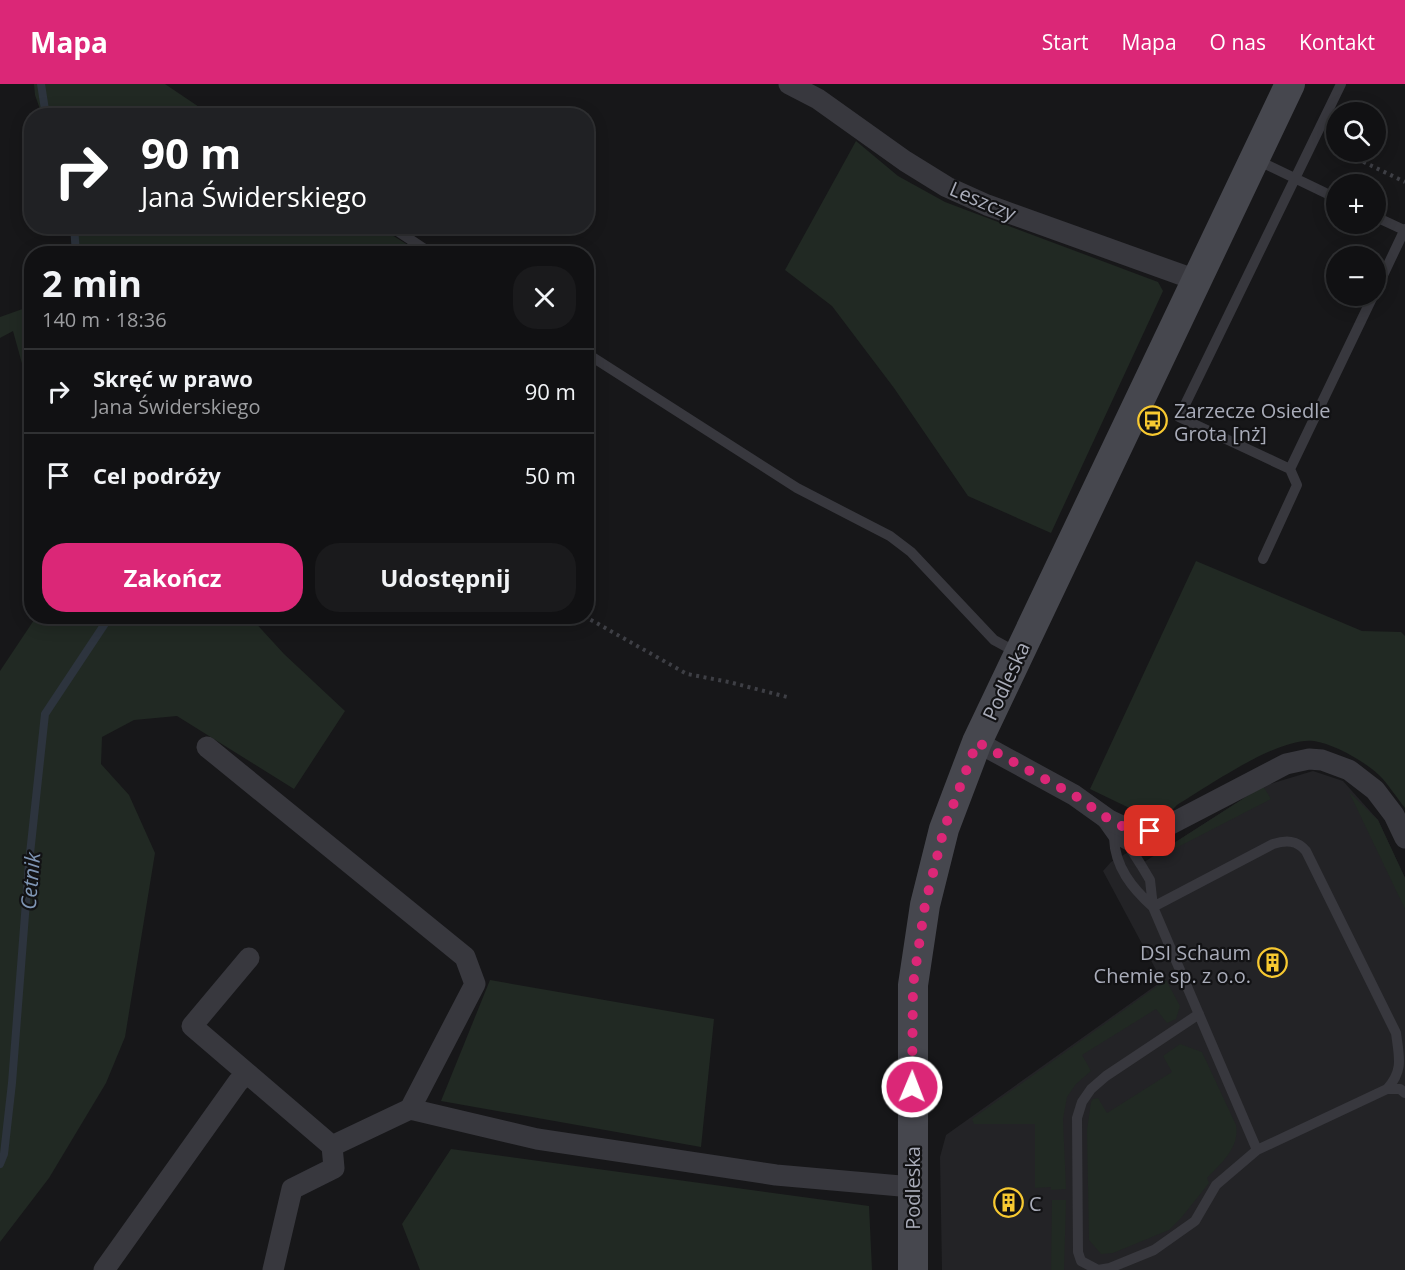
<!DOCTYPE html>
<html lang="pl">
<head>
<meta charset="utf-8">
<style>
	:root { --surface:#111113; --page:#1a1a1c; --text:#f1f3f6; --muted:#9c9da0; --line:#303133; --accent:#db2777 }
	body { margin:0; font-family:"Open Sans",sans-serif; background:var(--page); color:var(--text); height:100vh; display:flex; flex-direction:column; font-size:22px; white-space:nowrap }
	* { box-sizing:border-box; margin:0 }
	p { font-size:20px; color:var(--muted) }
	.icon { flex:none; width:33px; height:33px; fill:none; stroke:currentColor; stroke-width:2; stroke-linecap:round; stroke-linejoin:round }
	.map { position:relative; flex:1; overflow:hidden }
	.sheet { position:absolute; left:24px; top:162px; width:570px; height:378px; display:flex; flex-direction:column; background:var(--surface); border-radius:24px; box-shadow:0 3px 15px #0003,0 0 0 2px var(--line) }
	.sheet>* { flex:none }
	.hud { position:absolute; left:24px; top:24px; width:570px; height:126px; border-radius:24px; box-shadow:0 3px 15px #0003,0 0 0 2px var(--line); background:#202124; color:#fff; overflow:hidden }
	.buttons { position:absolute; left:1326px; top:18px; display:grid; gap:12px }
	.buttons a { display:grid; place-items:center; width:60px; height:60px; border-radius:50%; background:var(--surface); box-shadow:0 3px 15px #0003,0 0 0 2px var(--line); font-size:30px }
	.pin { position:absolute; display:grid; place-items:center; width:51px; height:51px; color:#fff; margin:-26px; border-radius:12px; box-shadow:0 3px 9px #0006 }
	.me { position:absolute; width:66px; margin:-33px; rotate:1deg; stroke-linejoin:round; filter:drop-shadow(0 0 4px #0008) }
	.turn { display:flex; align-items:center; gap:21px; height:126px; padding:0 18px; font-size:27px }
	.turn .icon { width:78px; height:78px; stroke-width:2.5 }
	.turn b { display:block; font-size:42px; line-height:51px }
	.round { display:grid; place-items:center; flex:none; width:63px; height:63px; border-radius:24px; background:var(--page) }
	.summary { display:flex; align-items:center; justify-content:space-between; height:102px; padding:0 18px }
	h1 { font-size:36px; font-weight:700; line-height:45px }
	.button { display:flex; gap:12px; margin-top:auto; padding:12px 18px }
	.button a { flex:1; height:69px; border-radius:24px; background:var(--accent); color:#fff; font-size:24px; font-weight:700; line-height:69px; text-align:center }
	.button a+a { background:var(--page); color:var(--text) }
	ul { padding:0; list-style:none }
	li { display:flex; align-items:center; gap:18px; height:84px; padding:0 18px; border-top:2px solid var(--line) }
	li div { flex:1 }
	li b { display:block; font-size:22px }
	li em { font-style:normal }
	header { display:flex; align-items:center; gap:36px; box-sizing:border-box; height:84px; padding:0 30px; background:var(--accent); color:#fff }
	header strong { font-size:28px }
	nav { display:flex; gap:33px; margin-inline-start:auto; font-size:21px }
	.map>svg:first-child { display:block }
</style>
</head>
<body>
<header>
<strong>Mapa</strong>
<nav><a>Start</a><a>Mapa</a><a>O nas</a><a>Kontakt</a></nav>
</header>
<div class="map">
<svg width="1405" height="1186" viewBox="0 0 1405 1186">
	<rect width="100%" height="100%" fill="#171719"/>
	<path fill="#232326" d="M1313,687L1343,697L1378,736L1405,794V1186H942L940,1073L946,1051L1162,897L1103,787L1111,778L1132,766L1141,780L1263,702Z"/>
	<path fill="#212923" d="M34,0H165L211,31H42L35,11Z
		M856,57L898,92L945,118L1158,198L1163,207L1051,449L968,412L894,304L832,222L785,186Z
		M72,143H379L421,169H76Z
		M31,222H32L31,306L26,294L13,247L0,254V233Z
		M1196,477L1362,547L1401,548L1405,552V724C1396,713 1389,701 1379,691C1364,677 1334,660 1314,657C1279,652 1207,703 1177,721L1167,731L1146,732L1090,705Z
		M36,533H250L284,570L345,627L294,705L177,632L134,636L102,653L101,680L129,711L155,769L125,953L106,999L49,1094L0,1158V587Z
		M1263,702L1271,715L1176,764L1171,761Z
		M1349,708L1378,736L1405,794V825Z
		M490,896L714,935L701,1063L441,1017Z
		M1166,896L1180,922L1176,935L1167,939L1156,925L1082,971L1091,987L1076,1000L1067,1013L1063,1035L1066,1105L1051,1106V1103L1035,1104V1040H974L972,1035Z
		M1180,960L1202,968L1236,1041C1240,1064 1221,1079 1207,1094L1209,1099L1181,1134L1169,1146L1113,1169L1101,1170L1089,1156L1087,1046L1091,1018L1093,1015L1098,1014L1107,1029L1172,988L1163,972Z
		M451,1065L869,1122L872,1186H420L402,1140Z
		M1052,1116H1066L1064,1186H1051Z"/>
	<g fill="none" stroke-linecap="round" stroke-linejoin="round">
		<path stroke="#2d343e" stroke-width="8" d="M41,0L46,32
			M74,142L76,170
			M0,1080L4,1070L12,999L29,779L45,630L110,532"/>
		<path stroke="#3e3f45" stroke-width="4" stroke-dasharray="3 4.5" stroke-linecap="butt" d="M1343,68L1405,98
			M584,532L687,590L729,598L787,613"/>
		<path stroke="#38383e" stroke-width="10" d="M1257,76L1336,114
			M1376,133L1404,146
			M390,142L432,170
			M1376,206L1405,145
			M586,269L797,404L890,452L911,468L994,556L1018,569
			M1290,385L1373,212
			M1263,475L1297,401L1290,385L1179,333L1341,0
			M1102,737L1114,754L1129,762L1141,781L1150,796L1153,823L1257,1066
			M1114,754C1115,783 1132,804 1153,823
			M1153,823L1273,760C1286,756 1297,756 1306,767L1396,949C1399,973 1404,986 1387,1005
			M1199,930L1106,992L1091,1005L1082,1018L1077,1034L1078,1168L1081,1177L1098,1186L1110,1184L1154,1166L1195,1137L1216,1101L1257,1066L1387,1005H1400L1405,1009"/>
		<path stroke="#38383e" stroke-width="21" d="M789,0L818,15L905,77L947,103L987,121L1196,196
			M977,658L1074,711L1109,736L1126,744L1150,747L1169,741L1286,680L1309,675L1322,676L1349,686L1375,706L1394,731L1405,754
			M207,663L465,873L475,900L410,1025L332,1062L192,942L249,874
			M410,1025L537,1055L776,1091L912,1103
			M104,1186L238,998L247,990
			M273,1186L292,1105L334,1084L332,1062"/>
		<path stroke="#46474e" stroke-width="30" d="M913,1186V901L925,821L944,745L977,658L1290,0"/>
	</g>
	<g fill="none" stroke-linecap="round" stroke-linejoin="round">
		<path stroke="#db2777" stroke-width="10" stroke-dasharray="0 18" d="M912,1003L913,901L925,821L944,745L977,658L1074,711L1110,736L1126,744L1150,747"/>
	</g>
	<defs>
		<symbol id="bus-ring" viewBox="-11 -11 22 22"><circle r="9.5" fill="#121214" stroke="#f7c931" stroke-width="1.5"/><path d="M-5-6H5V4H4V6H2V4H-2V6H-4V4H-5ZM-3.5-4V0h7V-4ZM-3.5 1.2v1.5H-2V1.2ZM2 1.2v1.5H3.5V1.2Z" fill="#f7c931"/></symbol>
		<symbol id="building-ring" viewBox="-11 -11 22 22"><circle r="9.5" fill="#121214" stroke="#f7c931" stroke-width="1.5"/><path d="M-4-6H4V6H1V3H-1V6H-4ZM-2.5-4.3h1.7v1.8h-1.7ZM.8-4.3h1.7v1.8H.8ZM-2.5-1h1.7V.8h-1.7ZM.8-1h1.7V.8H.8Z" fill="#f7c931"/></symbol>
	</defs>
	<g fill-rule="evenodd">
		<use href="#bus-ring" x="1136" y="320" width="33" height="33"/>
		<use href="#building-ring" x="1256" y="862" width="33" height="33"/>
		<use href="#building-ring" x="992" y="1102" width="33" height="33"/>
	</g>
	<g text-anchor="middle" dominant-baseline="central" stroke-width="4.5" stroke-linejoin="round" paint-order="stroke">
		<g font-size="20" fill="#a9acb9" stroke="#121214">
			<text transform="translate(983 117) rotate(23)">Leszczy</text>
			<text transform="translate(1006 597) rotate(-65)">Podleska</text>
			<text transform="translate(912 1104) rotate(-90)">Podleska</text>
		</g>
		<g font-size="20" fill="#a9acb9" stroke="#121214" text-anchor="start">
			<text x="1174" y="326">Zarzecze Osiedle<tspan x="1174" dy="23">Grota [nż]</tspan></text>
			<text x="1251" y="868" text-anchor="end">DSI Schaum<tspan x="1251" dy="23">Chemie sp. z o.o.</tspan></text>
			<text x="1029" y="1119">C</text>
		</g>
		<g font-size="21" font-style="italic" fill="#7f96b5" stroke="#121214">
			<text transform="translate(30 797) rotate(-85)">Cetnik</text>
		</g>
	</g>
</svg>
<div class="buttons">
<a><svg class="icon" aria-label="search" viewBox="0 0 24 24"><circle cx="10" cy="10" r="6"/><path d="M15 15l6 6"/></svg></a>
<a>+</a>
<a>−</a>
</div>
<div class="pin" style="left:1150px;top:747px;background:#d93025"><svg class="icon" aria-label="arrive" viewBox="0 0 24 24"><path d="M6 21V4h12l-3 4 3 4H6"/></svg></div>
<svg class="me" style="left:912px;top:1003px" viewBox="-20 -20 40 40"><circle r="17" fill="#db2777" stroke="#fff" stroke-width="3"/><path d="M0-11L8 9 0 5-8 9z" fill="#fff"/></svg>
<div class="hud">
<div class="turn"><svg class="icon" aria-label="right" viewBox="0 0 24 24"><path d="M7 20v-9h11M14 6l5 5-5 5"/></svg><div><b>90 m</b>Jana Świderskiego</div></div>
</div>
<section class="sheet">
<div class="summary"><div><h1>2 min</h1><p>140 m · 18:36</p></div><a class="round"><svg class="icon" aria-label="close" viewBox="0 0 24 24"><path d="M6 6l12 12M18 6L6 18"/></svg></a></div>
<ul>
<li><svg class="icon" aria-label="right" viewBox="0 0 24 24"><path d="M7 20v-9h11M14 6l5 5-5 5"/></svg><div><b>Skręć w prawo</b><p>Jana Świderskiego</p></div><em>90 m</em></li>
<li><svg class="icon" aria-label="arrive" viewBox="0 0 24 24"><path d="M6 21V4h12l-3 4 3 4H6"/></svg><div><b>Cel podróży</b></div><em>50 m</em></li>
</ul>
<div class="button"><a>Zakończ</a><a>Udostępnij</a></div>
</section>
</div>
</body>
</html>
